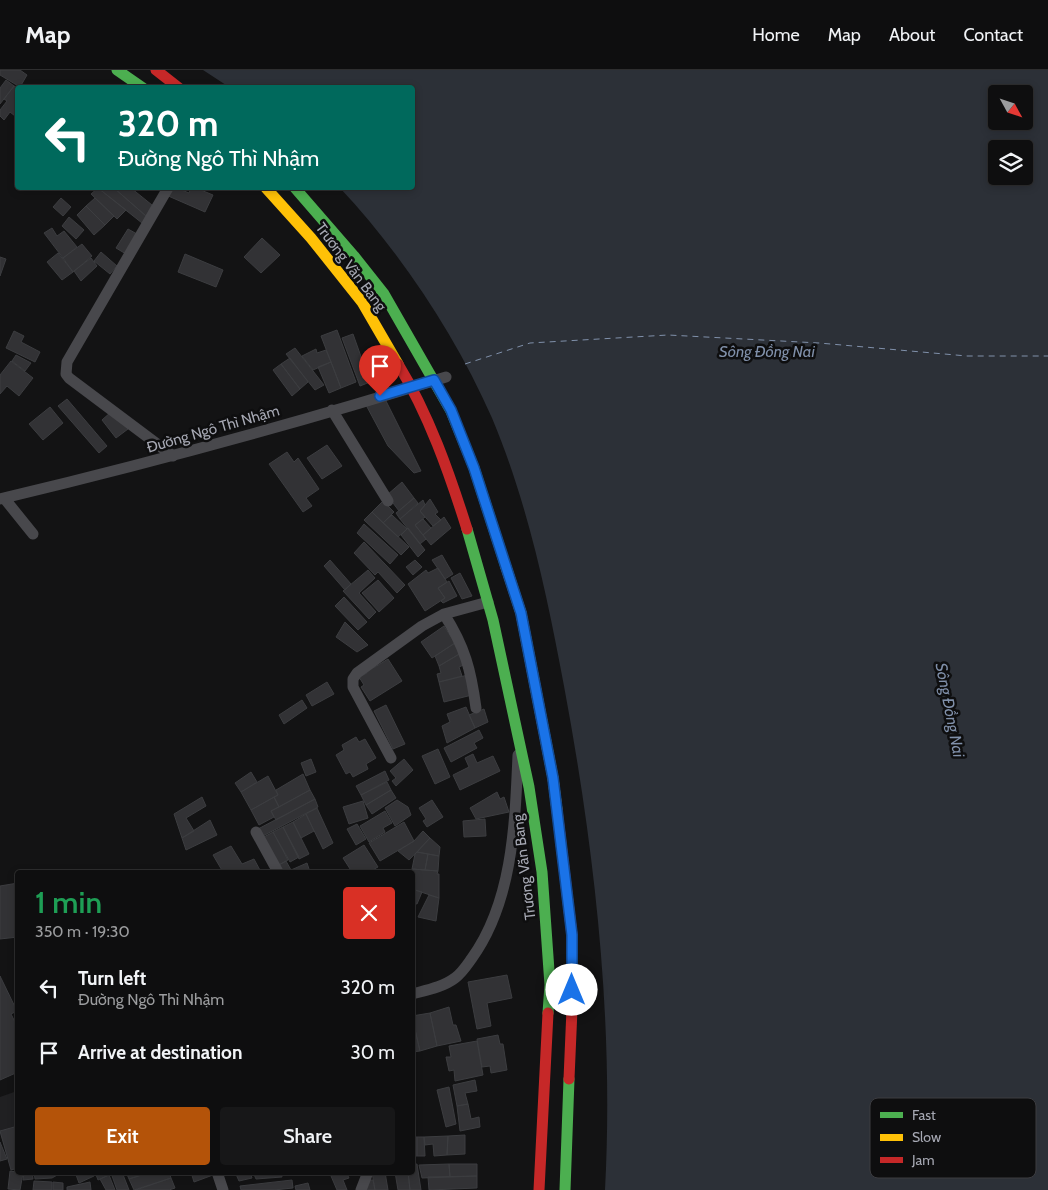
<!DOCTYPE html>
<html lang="en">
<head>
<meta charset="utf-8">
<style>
	:root { --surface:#0e0e0f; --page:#171718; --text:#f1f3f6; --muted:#9b9c9e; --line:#2e2e2f; --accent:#b45309 }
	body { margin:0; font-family:Cabin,sans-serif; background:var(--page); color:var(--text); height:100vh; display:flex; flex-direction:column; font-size:19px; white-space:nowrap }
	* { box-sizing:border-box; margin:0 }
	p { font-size:16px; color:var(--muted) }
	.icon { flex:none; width:28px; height:28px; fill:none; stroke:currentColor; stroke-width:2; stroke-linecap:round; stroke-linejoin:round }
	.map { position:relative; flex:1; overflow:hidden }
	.side { position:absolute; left:15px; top:800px; width:400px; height:305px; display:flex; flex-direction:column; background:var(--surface); border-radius:5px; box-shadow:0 2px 8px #0003,0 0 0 1px var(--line) }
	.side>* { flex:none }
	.banner { position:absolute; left:15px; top:15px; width:400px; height:105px; border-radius:5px; box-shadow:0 2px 8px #0003,0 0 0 1px var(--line); background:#00695c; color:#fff; overflow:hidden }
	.needle { width:32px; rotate:130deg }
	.controls { position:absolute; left:988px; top:15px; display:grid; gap:10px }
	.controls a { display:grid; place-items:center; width:45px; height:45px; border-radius:5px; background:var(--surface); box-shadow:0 2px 8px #0003,0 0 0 1px var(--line); font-size:25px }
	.pin { position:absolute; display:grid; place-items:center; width:42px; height:42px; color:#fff; margin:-51px -21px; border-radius:50% 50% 50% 0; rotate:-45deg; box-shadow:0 0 5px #0007 }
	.pin .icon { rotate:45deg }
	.me { position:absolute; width:55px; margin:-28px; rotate:0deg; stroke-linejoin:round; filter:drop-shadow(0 0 4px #0008) }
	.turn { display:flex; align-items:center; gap:18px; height:105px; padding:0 20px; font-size:22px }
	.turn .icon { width:65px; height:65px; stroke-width:2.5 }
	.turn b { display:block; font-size:35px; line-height:42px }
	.round { display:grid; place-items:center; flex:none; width:52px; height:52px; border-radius:5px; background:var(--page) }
	.headline { display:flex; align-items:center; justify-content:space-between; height:85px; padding:0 20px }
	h1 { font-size:30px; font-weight:600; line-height:38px; color:#1e9e55 }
	.cta { display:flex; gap:10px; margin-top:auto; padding:10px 20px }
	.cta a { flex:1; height:58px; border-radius:5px; background:var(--accent); color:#fff; font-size:20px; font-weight:600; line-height:58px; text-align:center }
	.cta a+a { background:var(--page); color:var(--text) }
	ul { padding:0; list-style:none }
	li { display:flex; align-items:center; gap:15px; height:65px; padding:0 20px }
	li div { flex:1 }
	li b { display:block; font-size:19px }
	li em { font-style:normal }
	header { display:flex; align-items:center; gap:30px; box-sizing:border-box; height:70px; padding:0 25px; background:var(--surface); border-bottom:1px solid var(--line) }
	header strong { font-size:24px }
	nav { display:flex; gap:28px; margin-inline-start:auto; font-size:18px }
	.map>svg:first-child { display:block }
</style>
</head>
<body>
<header>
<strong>Map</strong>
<nav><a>Home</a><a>Map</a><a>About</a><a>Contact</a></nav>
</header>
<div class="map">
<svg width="1048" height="1120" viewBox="0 0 1048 1120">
	<rect width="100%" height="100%" fill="#131314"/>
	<path fill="#202022" d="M17,1021V1098L11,1100L0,1063V1027Z"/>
	<path fill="#2c3037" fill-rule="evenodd" d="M203,0H1048V1120H605C614,951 595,782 564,616C547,525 528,434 492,348C456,266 401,183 340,118H412V18L229,17ZM996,24H1024V51H996ZM996,79H1024V106H996Z"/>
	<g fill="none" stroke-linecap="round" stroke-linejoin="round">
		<path stroke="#8090aa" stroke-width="1" stroke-dasharray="6 5" stroke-linecap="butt" d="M465,294L530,273L668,265L819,273L967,286H1048"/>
	</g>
	<path fill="#323235" stroke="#3c3d40" d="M0,0H20L27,5L20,17L0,5Z
		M6,10L14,16L0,34V18Z
		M14,16L18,18V42L15,46L10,42L4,50L0,46V40L7,31L4,29Z
		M98,118H114L146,146L142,153Z
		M98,118L126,140L117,149L91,124Z
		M114,118H131L152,135L146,146Z
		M170,118H177L189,123L191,118H196L213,125L205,142L166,125Z
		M61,128L71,137L63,146L53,137Z
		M95,128L114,146L105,155L86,136Z
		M86,136L105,155L94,165L77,145Z
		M69,147L84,160L76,169L62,156Z
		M52,158L57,166L64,161L77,177L63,188L44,163Z
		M128,159L137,164L126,184L116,178Z
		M262,168L280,185L261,203L244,187Z
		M82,174L92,186L73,202L63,188Z
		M101,182L117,196L110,204L94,191Z
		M58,183L73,202L62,210L47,192Z
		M185,184L223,200L216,217L178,202Z
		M0,187L6,189L0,206Z
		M91,188L97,196L81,211L74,201Z
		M337,260L356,312L341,318L321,266Z
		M14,261L24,266L21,272L40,282L35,292L6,278Z
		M353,264L370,312L360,316L342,268Z
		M295,278L324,315L315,320L286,284Z
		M316,279L317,283L326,280L331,292L313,300L302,286Z
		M16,285L31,293L25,301L12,291Z
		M290,288L308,312L300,319L281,294Z
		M11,291L33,308L19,326L7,316L0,324V305Z
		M331,292L341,318L329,323L318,297Z
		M281,294L300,319L292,326L273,300Z
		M67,329L107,376L99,383L58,336Z
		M385,329L421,401L414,403L388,376L366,335Z
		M50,337L63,353L43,370L29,354Z
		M111,342L128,359L116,368L102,350Z
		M327,375L342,396L322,409L307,388Z
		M287,382L294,392L298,388L319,419L306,428L312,436L303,442L269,394Z
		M402,412L414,428L399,441L387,425Z
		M414,428L418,433L400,449L396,443Z
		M430,429L438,442L435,444L441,450L433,456L420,441Z
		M423,430L425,435L420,441L425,447L415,455L426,469L420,474L400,449Z
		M383,431L394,442L383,453L372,442Z
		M372,442L409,477L401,485L364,450Z
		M392,445L407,459L398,467L383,453Z
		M444,447L451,458L431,475L423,465Z
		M423,449L431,458L423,465L415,455Z
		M364,454L398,485L390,494L357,463Z
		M408,458L425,480L418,487L401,465Z
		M364,472L405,515L397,523L378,502L375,505L354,483Z
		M442,485L453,504L445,509L432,490Z
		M330,490L351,514L345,520L324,496Z
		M415,490L422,497L413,505L406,497Z
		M438,498L447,512L438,518L445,528L425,541L408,514L426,500L428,503Z
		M368,500L375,508L359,523L376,542L369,549L343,521Z
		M460,503L472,526L462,529L451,508Z
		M378,510L394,528L379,542L362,523Z
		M449,511L457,526L443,533L441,531L445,528L438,518Z
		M344,527L367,552L358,560L335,536Z
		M345,552L368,575L357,582L336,567Z
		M444,556L455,573L432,588L421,572Z
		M455,573L461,583L439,596L435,586Z
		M461,583L466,594L459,597L462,606L439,612L437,604L441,603L439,596Z
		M388,589L402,611L370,631L361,617L364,615L359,607L367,603L364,599L375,597Z
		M468,605L472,625L444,632L439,612Z
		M327,612L334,624L312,636L306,625Z
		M302,630L307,638L284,654L279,645Z
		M386,635L405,674L393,679L374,641Z
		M466,637L475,658L447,673L442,656L450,652L447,644Z
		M484,639L488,652L475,658L469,645Z
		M479,660L483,668L474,673L477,678L451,692L444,678Z
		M356,667L359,672L365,669L376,688L366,694L368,699L353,707L350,702L346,704L336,685L344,680L342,675Z
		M438,679L450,707L435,714L422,686Z
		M473,684L477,693L493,686L500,701L460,720L453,705L469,697L465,688Z
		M311,689L316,702L306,706L301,693Z
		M404,689L413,700L396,716L392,711L396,708L390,701Z
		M385,701L389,710L361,725L356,716Z
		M251,702L257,712L241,722L235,713Z
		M303,704L310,720L279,737L274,727L278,725L276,720Z
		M268,706L278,725L251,740L241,722Z
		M387,712L391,720L366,735L361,725Z
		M310,720L315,729L276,750L271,741Z
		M391,720L396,728L372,744L366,735Z
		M497,722L500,729L504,727L509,742L476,749L470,738Z
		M202,727L206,736L186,748L194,761L182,768L174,744Z
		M274,727L279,737L271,741L274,747L259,755L251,740Z
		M315,729L318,737L263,766L258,759Z
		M397,730L408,737L411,745L395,756L385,738Z
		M432,730L443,747L427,757L423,751L426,749L419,738Z
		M363,731L368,748L349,754L343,737Z
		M317,738L333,773L323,779L306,744Z
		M385,741L392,753L383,758L385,762L369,772L360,756Z
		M306,744L314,761L301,768L293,752Z
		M485,749L486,766L464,767L463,751Z
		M210,750L217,765L186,780L182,768Z
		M293,752L309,784L299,789L283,757Z
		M404,752L414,771L380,791L369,773Z
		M357,754L366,769L356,775L347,759Z
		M283,757L299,787L290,792L273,762Z
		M423,761L430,768L409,790L398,781L414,771Z
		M273,762L288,790L277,796L262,768Z
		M430,768L440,777L439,786L417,782Z
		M364,775L378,797L369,802H352L343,788Z
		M231,776L242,794L254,789L261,802H223L213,785Z
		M417,782L428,784L425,800L412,799L415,784Z
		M428,784L439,786L438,801L425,800Z
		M286,791L291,800L281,802L277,796Z
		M307,793L310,802H287L291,800Z
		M412,799L438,801L437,804H439V828L412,819Z
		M18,813V867L0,869V816Z
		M412,819L422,822L417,834L412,833Z
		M429,825L439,828L436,851L418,847Z
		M507,905L512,928L487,933L491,956L477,959L468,912Z
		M0,906L17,941L11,944L18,958V1002L0,1010Z
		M449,937L453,955H456L461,971L437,976L430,943Z
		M430,943L437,976L420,981L412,946Z
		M412,947L420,981L412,982Z
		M498,965L500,974H503L507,1000L491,1003L490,996L482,997L477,969Z
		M477,971L483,1005L455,1011L454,1000L449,1001L446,987H451L449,976Z
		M475,1010L477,1021L465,1023L468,1034L457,1036L453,1015Z
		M449,1017L456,1054L446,1057L437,1020Z
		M468,1034L471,1049L479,1047L480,1057L460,1061L457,1036Z
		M18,1056V1098L11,1100L0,1061Z
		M465,1065V1084L447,1085L448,1066Z
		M448,1066L447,1085L434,1086L433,1074L425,1075L424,1067Z
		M412,1067H417V1086H412Z
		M417,1067H424L425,1086H417Z
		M0,1072L7,1089L0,1091Z
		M417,1094L421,1120H410L408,1102H412V1095Z
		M449,1094H477V1106L450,1107Z
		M449,1094L450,1107L422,1108L419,1095Z
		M10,1101L23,1103L20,1120L8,1119Z
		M24,1102H32L33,1109L23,1110Z
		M34,1102H59V1104L52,1108L35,1109Z
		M75,1102H92L94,1106L79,1113Z
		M95,1102H108L109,1105L98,1110Z
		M122,1102L129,1120H117L111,1103Z
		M126,1102H151L129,1109Z
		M151,1102H169L171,1108L134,1120L129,1109Z
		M191,1102H212L213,1105L194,1112Z
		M235,1102H250L252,1108L239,1111Z
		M253,1102H281L282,1107L256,1109Z
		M341,1102H346L349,1108L343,1110L347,1120H337L331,1106Z
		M372,1102H385L388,1120H375Z
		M395,1102H408L410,1120H398Z
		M109,1105L115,1120H106L100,1109Z
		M477,1106V1118L429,1120L428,1107Z
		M171,1108L175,1118L169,1120H136Z
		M292,1110L293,1118L274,1120H241L240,1116Z
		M369,1110H373L375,1120H365Z
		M34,1111L52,1112V1120H33Z
		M53,1112L63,1113V1120H53Z
		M90,1112L91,1120H67V1117Z
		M308,1113L310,1120H296L295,1116Z"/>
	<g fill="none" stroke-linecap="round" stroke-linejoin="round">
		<path stroke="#48484c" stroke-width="11" d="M168,118L67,292L66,304L69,308L173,386
			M332,340L388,431
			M4,428L33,464
			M0,429C150,393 298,353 446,307
			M444,544C465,577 471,600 476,638
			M391,688L353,617V609L357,603L422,556L444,544L488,532
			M256,762L278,802
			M412,924C427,920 443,917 455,908C462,903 467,895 472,888C513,831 515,753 518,685
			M217,1102L223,1120
			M361,1120L368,1102"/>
		<path stroke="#4caf50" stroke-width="11" d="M117,0L143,18
			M295,118L354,186L384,224L451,341L474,398L506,497
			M467,459L493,550L529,717L542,802L550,915L548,943
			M565,1120L569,1009"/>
		<path stroke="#ffc107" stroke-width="11" d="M266,118L311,168L362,232L398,294
			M506,497L521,543L553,708L557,740"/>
		<path stroke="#c62828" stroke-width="11" d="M156,0L179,18
			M398,294C429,345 449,402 467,459
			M557,740L572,865V939L569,1009
			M539,1120L548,943"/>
	</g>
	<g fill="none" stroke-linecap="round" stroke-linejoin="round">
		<defs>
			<path id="route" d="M380,326L434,310L451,340L474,398L521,543L553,708L572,865V920"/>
		</defs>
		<use href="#route" stroke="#114b97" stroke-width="12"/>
		<use href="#route" stroke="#1a73e8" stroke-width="9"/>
	</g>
	<g text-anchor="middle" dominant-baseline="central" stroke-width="5" stroke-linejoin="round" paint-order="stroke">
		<g font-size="15" fill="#a6a8b3" stroke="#0e0e0f">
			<text transform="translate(351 197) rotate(53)">Trương Văn Bang</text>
			<text transform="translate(213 359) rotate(-16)">Đường Ngô Thì Nhậm</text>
			<text transform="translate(524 797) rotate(-97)">Trương Văn Bang</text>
		</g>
		<g font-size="16" font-style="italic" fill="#8090aa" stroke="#0e0e0f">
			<text x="767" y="281">Sông Đồng Nai</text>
			<text transform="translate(950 640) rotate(79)">Sông Đồng Nai</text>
		</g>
	</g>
	<rect x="870" y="1028" width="166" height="80" rx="8" fill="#0e0e0f" stroke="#3c3c40" stroke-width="1"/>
	<rect x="880" y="1042" width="23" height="6" fill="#4caf50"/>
	<rect x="880" y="1064" width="23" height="7" fill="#ffc107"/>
	<rect x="880" y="1087" width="23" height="6" fill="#c62828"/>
	<g font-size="14" fill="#a6a8b3">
		<text x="912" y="1050">Fast</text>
		<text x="912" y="1072">Slow</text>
		<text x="912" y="1095">Jam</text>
	</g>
</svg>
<div class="controls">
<a><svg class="needle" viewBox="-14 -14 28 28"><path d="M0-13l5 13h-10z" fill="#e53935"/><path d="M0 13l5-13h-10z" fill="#9b9c9e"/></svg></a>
<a><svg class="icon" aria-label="layers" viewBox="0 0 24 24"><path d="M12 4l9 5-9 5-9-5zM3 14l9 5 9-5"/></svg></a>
</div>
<div class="pin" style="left:380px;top:326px;background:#d93025"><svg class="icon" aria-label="arrive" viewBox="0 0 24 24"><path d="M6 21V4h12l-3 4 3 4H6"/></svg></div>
<svg class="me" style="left:572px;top:920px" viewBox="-20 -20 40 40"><circle r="19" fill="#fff"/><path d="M0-13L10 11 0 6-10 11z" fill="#1a73e8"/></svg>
<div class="banner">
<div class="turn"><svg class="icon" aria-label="left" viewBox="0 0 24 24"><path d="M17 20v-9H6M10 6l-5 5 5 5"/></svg><div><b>320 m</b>Đường Ngô Thì Nhậm</div></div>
</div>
<section class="side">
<div class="headline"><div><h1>1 min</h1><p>350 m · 19:30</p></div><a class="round" style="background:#d93025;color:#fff"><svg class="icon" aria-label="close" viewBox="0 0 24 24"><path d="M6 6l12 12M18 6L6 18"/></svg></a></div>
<ul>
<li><svg class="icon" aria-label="left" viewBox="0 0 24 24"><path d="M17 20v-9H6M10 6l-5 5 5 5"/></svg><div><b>Turn left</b><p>Đường Ngô Thì Nhậm</p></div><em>320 m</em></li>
<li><svg class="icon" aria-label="arrive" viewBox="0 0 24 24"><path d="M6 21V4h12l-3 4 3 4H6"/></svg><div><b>Arrive at destination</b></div><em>30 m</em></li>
</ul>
<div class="cta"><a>Exit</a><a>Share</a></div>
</section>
</div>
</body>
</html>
